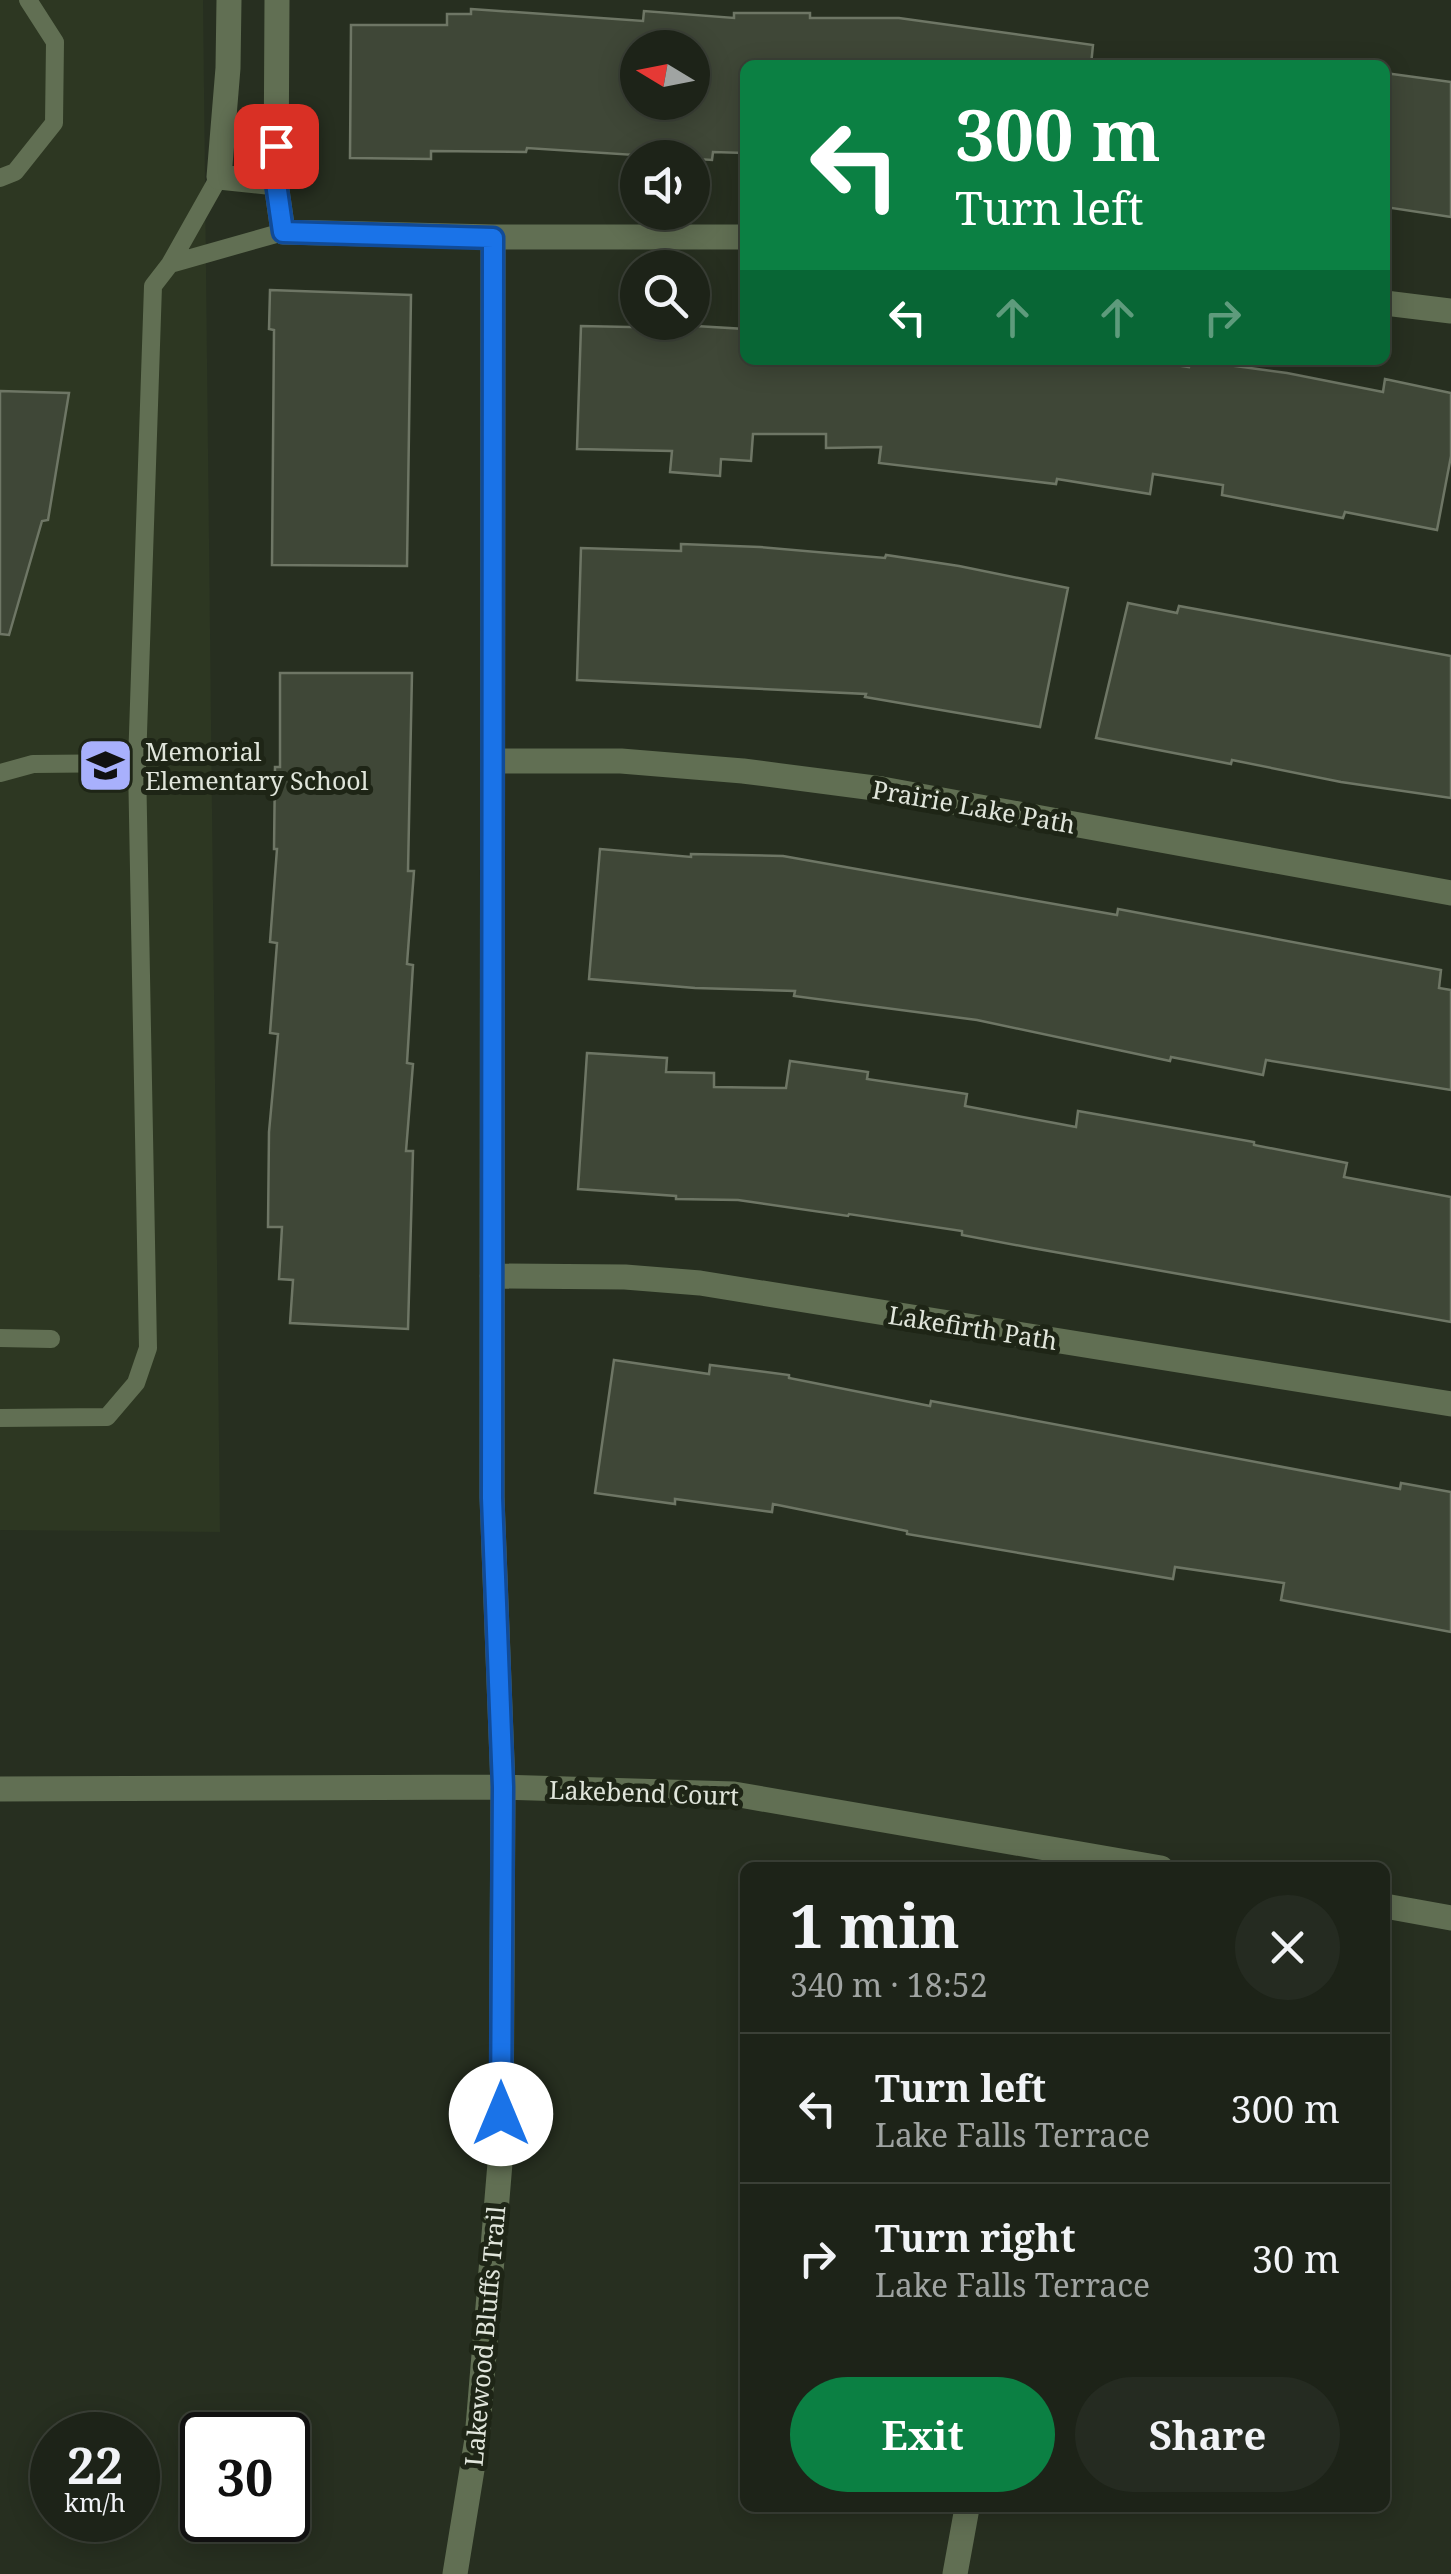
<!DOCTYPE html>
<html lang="en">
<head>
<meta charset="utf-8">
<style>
	:root { --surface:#1d2318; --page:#252b21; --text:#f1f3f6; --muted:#a0a4a2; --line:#3b4037; --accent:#0b8043 }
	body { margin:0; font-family:"Noto Serif",serif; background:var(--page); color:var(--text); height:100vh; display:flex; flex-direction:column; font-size:38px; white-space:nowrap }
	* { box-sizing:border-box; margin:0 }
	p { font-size:32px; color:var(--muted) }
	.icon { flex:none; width:55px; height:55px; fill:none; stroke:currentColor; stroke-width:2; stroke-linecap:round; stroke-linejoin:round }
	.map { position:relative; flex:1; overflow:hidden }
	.details { position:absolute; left:740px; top:1862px; width:650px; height:650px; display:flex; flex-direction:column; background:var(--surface); border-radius:15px; box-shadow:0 5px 25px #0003,0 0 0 2px var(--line) }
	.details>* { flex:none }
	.hud { position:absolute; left:740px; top:60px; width:650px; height:305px; border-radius:15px; box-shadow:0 5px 25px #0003,0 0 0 2px var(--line); background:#0b8043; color:#fff; overflow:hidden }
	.needle { width:65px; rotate:280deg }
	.buttons { position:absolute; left:620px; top:30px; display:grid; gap:20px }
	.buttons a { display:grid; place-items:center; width:90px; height:90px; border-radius:50%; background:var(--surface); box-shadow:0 5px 25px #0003,0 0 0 2px var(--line); font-size:50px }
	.speed { position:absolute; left:30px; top:2412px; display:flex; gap:20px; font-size:50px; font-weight:700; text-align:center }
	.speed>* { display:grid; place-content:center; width:130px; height:130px; border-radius:50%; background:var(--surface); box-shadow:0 5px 25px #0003,0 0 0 2px var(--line); line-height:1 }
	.speed small { font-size:25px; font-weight:400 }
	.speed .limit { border:5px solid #111; border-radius:15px; background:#fff; color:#111 }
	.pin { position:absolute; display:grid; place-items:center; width:85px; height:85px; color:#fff; margin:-42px; border-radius:20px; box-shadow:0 5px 15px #0006 }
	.me { position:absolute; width:110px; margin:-55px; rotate:0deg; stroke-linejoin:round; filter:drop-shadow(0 0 8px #0008) }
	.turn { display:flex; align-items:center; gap:35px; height:210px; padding:0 50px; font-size:45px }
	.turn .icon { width:130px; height:130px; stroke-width:2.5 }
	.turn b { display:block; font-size:70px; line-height:85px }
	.lanes { display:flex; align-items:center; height:95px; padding:0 50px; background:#0003; justify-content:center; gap:50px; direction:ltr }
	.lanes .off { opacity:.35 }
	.round { display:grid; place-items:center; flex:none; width:105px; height:105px; border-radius:52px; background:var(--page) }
	.overview { display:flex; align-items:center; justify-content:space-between; height:170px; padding:0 50px }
	h1 { font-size:60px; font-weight:700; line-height:75px }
	.cta { display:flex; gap:20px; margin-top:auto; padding:20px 50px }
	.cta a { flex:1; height:115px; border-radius:60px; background:var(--accent); color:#fff; font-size:40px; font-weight:700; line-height:115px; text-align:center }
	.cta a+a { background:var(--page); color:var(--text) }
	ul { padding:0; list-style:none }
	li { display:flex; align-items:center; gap:30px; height:150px; padding:0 50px; border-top:2px solid var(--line) }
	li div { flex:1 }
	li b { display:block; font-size:38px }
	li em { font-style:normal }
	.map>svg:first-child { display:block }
</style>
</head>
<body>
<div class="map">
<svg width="1451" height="2574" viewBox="0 0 1451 2574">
	<rect width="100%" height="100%" fill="#272f20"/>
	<path fill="#2d3722" d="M0,0H203L220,1532L0,1530Z"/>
	<path fill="#3f4737" stroke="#6e7665" stroke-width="2.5" fill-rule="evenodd" d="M471,9L643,21L644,11L734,18V13H810V18H899L1093,45L1091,65H745V153L713,152L712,160L527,148L526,152L431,151V159L350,158L351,25H447V14H471ZM638,48H692V102H638Z
		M1385,73L1451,82V217L1385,207Z
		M270,290L411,295L407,566L272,565L274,330L269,329Z
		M679,325L745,329V360H1144L1189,367L1191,360L1287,373L1383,392L1385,379L1451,393V456L1437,530L1345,512L1343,518L1222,495L1223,485L1153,474L1150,494L1057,479L1056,484L879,463L881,447L826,448V434H753L751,461L721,459L720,476L670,472L672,451L577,449L581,326L679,328Z
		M0,391L69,393L48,520L42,521L9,635L0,634Z
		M681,544L760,547L885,558L886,555L959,566L1068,588L1040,727L865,697L866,694L577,680L581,548L681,551Z
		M1128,603L1177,613L1179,606L1451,656V798L1341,782L1232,760L1231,764L1096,738Z
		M280,673H412L408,871H414L407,964L413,965L407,1063L413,1064L406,1151H413L408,1329L290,1323L293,1280L279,1279L282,1227H268L269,1132L278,1034L270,1033L277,943L270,942L277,849H274L275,767H280Z
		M600,849L691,857V854L783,856L1117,915L1118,909L1441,970L1439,988L1451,990V1090L1266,1060L1263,1075L1171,1057L1170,1061L977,1020L794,996L795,991L695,988L589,979Z
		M587,1053L667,1058L666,1072L714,1073V1087L786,1088L790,1061L868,1072L867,1079L967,1094L965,1106L1076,1127L1078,1111L1254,1142V1145L1347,1163L1344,1177L1451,1197V1322L1032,1248L962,1235V1231L849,1214L848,1216L738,1200L676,1199V1196L578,1189Z
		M614,1360L709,1374L710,1365L789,1375V1378L930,1406L931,1401L1400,1489L1401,1483L1451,1492V1632L1281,1600L1284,1583L1175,1567L1173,1579L907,1534V1531L773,1504L772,1512L675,1499V1504L595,1493Z"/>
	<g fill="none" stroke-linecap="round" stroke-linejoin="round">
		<path stroke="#616f53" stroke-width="18" d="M0,178L15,172L54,123L55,42L28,0
			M170,264L283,232
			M137,763L153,286L170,264L219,177
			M0,773L33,764L137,763L148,1348L136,1383L107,1417L0,1418
			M0,1338L51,1339"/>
		<path stroke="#616f53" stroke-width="25" d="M229,0L228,68L219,177L276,183
			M277,0L276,183L283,232L493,237H745
			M1385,303L1451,311
			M493,761H621L743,771L882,789L1451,893
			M492,1276L625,1277L700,1283L1451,1404
			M0,1789L503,1787L734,1794L1161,1868
			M1385,1906L1451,1918
			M455,2574L477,2439L501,2151L503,1787L492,1497L493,237
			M955,2574L967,2508"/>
	</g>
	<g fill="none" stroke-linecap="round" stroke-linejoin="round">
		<defs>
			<path id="route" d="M276,146V183L283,232L493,238L492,1498L503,1787L501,2114"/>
		</defs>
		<use href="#route" stroke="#114b97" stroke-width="25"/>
		<use href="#route" stroke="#1a73e8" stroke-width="18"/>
	</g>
	<defs>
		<symbol id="school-square" viewBox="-11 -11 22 22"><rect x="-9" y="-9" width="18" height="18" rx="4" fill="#a8b0fc" stroke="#1e2516"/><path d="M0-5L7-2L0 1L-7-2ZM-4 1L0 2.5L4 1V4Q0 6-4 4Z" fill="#111"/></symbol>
	</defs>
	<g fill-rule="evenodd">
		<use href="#school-square" x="74" y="734" width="63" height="63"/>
	</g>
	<g text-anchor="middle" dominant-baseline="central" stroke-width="10" stroke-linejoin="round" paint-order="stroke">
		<g font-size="25" fill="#e0e5db" stroke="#1e2516" text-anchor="start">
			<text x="145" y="751">Memorial<tspan x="145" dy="29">Elementary School</tspan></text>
		</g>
		<g font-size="25" fill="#e0e5db" stroke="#1e2516">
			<text transform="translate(974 806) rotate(10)">Prairie Lake Path</text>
			<text transform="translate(973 1327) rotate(9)">Lakefirth Path</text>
			<text transform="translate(644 1792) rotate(2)">Lakebend Court</text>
			<text transform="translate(484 2336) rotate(-85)">Lakewood Bluffs Trail</text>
		</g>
	</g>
</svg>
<div class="buttons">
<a><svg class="needle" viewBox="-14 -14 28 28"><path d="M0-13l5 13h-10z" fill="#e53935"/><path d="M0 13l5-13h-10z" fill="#a0a4a2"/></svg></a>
<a><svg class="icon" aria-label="sound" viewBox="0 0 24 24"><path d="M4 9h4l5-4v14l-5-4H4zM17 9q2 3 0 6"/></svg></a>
<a><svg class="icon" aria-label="search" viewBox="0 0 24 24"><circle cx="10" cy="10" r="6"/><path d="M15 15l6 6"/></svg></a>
</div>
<div class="speed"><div>22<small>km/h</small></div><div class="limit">30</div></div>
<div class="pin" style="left:276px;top:146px;background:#d93025"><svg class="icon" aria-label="arrive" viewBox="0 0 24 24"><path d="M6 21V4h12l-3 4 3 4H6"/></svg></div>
<svg class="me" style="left:501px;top:2114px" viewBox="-20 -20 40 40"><circle r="19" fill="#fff"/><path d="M0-13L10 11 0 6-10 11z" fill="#1a73e8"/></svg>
<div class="hud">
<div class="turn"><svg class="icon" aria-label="left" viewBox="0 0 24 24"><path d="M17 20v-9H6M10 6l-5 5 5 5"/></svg><div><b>300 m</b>Turn left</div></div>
<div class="lanes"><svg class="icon" aria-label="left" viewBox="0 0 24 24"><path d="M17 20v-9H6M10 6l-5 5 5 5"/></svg><svg class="icon off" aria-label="ahead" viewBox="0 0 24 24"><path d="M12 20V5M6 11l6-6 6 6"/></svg><svg class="icon off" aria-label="ahead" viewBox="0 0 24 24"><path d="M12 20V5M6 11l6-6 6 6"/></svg><svg class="icon off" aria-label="right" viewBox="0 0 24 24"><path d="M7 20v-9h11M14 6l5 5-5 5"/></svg></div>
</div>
<section class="details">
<div class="overview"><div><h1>1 min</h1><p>340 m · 18:52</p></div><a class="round"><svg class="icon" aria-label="close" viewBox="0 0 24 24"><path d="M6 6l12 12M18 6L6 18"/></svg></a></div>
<ul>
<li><svg class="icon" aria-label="left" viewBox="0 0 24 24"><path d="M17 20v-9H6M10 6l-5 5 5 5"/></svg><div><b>Turn left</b><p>Lake Falls Terrace</p></div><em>300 m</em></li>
<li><svg class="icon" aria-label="right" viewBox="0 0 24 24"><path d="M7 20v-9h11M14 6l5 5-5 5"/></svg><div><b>Turn right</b><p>Lake Falls Terrace</p></div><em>30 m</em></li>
</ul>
<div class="cta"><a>Exit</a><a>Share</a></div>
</section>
</div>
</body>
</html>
